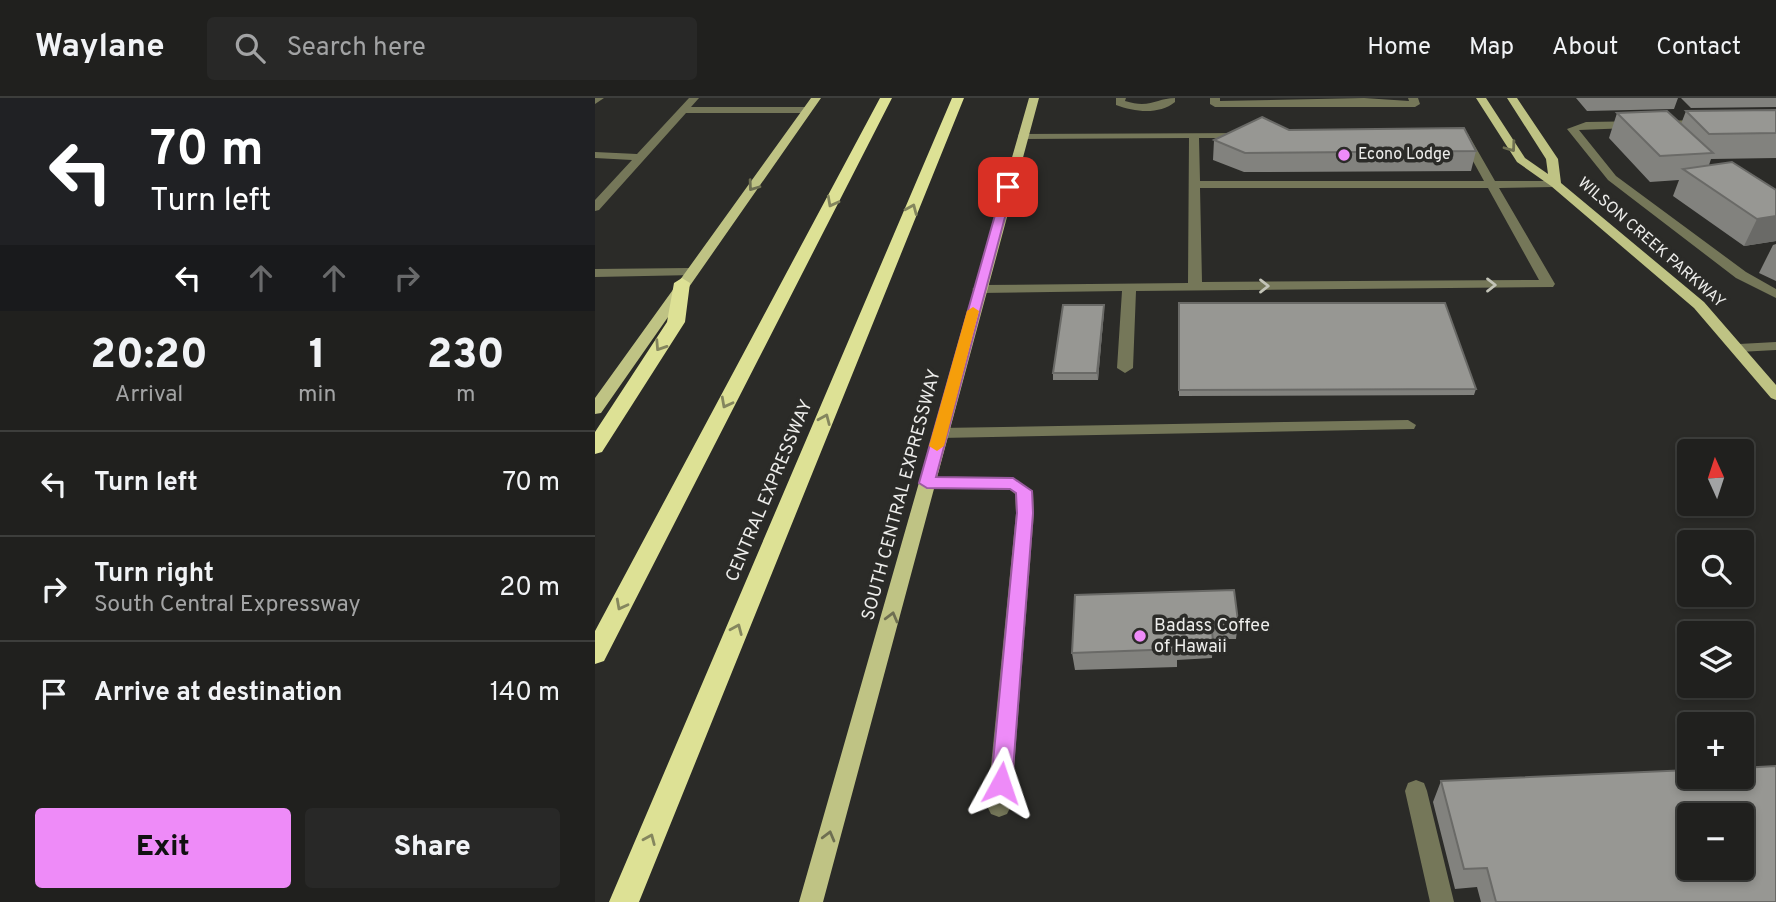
<!DOCTYPE html>
<html lang="en">
<head>
<meta charset="utf-8">
<style>
	:root { --surface:#20201e; --page:#282827; --text:#f1f3f6; --muted:#a2a3a4; --line:#3d3e3c; --accent:#ee8bf8 }
	body { margin:0; font-family:Overpass,sans-serif; background:var(--page); color:var(--text); height:100vh; display:flex; flex-direction:column; font-size:26px; white-space:nowrap }
	* { box-sizing:border-box; margin:0 }
	p { font-size:23px; color:var(--muted) }
	.icon { flex:none; width:38px; height:38px; fill:none; stroke:currentColor; stroke-width:2; stroke-linecap:round; stroke-linejoin:round }
	.map { position:relative; flex:1; overflow:hidden }
	.side { display:flex; flex-direction:column; background:var(--surface); width:595px }
	.side>* { flex:none }
	.guide { background:#202124; color:#fff; overflow:hidden }
	.needle { width:46px; rotate:357deg }
	.buttons { position:absolute; left:1082px; top:341px; display:grid; gap:14px }
	.buttons a { display:grid; place-items:center; width:77px; height:77px; border-radius:7px; background:var(--surface); box-shadow:0 4px 10px #0003,0 0 0 2px var(--line); font-size:35px }
	.pin { position:absolute; display:grid; place-items:center; width:60px; height:60px; color:#fff; margin:-30px; border-radius:14px; box-shadow:0 4px 10px #0006 }
	.me { position:absolute; width:77px; margin:-38px; rotate:5deg; stroke-linejoin:round; filter:drop-shadow(0 0 5px #0008) }
	.turn { display:flex; align-items:center; gap:24px; height:147px; padding:0 35px; font-size:32px }
	.turn .icon { width:91px; height:91px; stroke-width:2.5 }
	.turn b { display:block; font-size:49px; line-height:60px }
	.lanes { display:flex; align-items:center; height:66px; padding:0 35px; background:#0003; justify-content:center; gap:35px; direction:ltr }
	.lanes .off { opacity:.35 }
	.eta { display:flex; justify-content:space-evenly; align-items:center; height:119px; text-align:center }
	.eta b { font-size:42px; font-weight:800; line-height:49px }
	.button { display:flex; gap:14px; margin-top:auto; padding:14px 35px }
	.button a { flex:1; height:80px; border-radius:7px; background:var(--accent); color:#111; font-size:28px; font-weight:800; line-height:80px; text-align:center }
	.button a+a { background:var(--page); color:var(--text) }
	ul { padding:0; list-style:none }
	li { display:flex; align-items:center; gap:21px; height:105px; padding:0 35px; border-top:2px solid var(--line) }
	li div { flex:1 }
	li b { display:block; font-size:26px }
	li em { font-style:normal }
	header { display:flex; align-items:center; gap:42px; box-sizing:border-box; height:98px; padding:0 35px; background:var(--surface); border-bottom:2px solid var(--line) }
	header strong { font-size:33px }
	nav { display:flex; gap:38px; margin-inline-start:auto; font-size:24px }
	.search { width:490px; height:63px; background:var(--page); display:flex; align-items:center; gap:18px; box-sizing:border-box; padding:0 24px; border-radius:7px; color:var(--muted); font-size:26px }
	main { display:flex; flex:1; min-height:0 }
	.map>svg:first-child { display:block }
</style>
</head>
<body>
<header>
<strong>Waylane</strong>
<div class="search"><svg class="icon" aria-label="search" viewBox="0 0 24 24"><circle cx="10" cy="10" r="6"/><path d="M15 15l6 6"/></svg>Search here</div>
<nav><a>Home</a><a>Map</a><a>About</a><a>Contact</a></nav>
</header>
<main>
<section class="side">
<div class="guide">
<div class="turn"><svg class="icon" aria-label="left" viewBox="0 0 24 24"><path d="M17 20v-9H6M10 6l-5 5 5 5"/></svg><div><b>70 m</b>Turn left</div></div>
<div class="lanes"><svg class="icon" aria-label="left" viewBox="0 0 24 24"><path d="M17 20v-9H6M10 6l-5 5 5 5"/></svg><svg class="icon off" aria-label="ahead" viewBox="0 0 24 24"><path d="M12 20V5M6 11l6-6 6 6"/></svg><svg class="icon off" aria-label="ahead" viewBox="0 0 24 24"><path d="M12 20V5M6 11l6-6 6 6"/></svg><svg class="icon off" aria-label="right" viewBox="0 0 24 24"><path d="M7 20v-9h11M14 6l5 5-5 5"/></svg></div>
</div>
<div class="eta">
<div><b>20:20</b><p>Arrival</p></div>
<div><b>1</b><p>min</p></div>
<div><b>230</b><p>m</p></div>
</div>
<ul>
<li><svg class="icon" aria-label="left" viewBox="0 0 24 24"><path d="M17 20v-9H6M10 6l-5 5 5 5"/></svg><div><b>Turn left</b></div><em>70 m</em></li>
<li><svg class="icon" aria-label="right" viewBox="0 0 24 24"><path d="M7 20v-9h11M14 6l5 5-5 5"/></svg><div><b>Turn right</b><p>South Central Expressway</p></div><em>20 m</em></li>
<li><svg class="icon" aria-label="arrive" viewBox="0 0 24 24"><path d="M6 21V4h12l-3 4 3 4H6"/></svg><div><b>Arrive at destination</b></div><em>140 m</em></li>
</ul>
<div class="button"><a>Exit</a><a>Share</a></div>
</section>
<div class="map">
<svg width="1181" height="804" viewBox="0 0 1181 804">
	<rect width="100%" height="100%" fill="#2b2b28"/>
	<g fill="none" stroke-linecap="round" stroke-linejoin="round">
		<path fill="#757759" fill-rule="evenodd" d="M0,0H9L0,6Z
			M94,0H104L96,9H212L217,12L212,15H91L4,112L0,113V102L37,62L0,60V54L42,56Z
			M521,0H531L530,3C555,11 562,0 580,0V4C564,17 540,14 521,7Z
			M615,0H625V3L769,0L814,3L813,0H823L825,6L820,9H620L615,6Z
			M1114,22L1115,24L1110,27L984,32L1021,78L1151,174L1181,191V200L1141,180L1013,82L972,31L991,24Z
			M868,33L873,36L900,83H960L966,86L960,89L904,90L960,186L958,189L541,193L538,270L530,275L522,270L527,193L384,195L377,191L384,187L593,185L594,40L428,41L423,38L424,36L656,35L657,37L652,40H604L605,83H889L863,36ZM605,90H893L944,182L607,184Z
			M95,170L100,171V177L0,179V171Z
			M1181,244V252L1144,254L1137,250L1144,246Z
			M813,322L821,327L819,331L345,340L337,335L345,330Z
			M332,379L418,380L438,393L439,415L416,708L412,716L404,719L396,716L392,708L421,415L420,396L415,392L326,389L323,385Z
			M821,682L829,685L832,693L859,804H835L810,693L813,685Z"/>
		<path fill="#bfc384" fill-rule="evenodd" d="M216,0H226L6,315L0,316V300Z
			M434,0H444L228,804H204Z
			M881,0H891L930,60L953,76L951,61L912,0H922L963,61L966,85L1109,204L1181,287V302L1176,300L1099,210L956,88L922,64Z"/>
		<path fill="#dde195" fill-rule="evenodd" d="M285,0H297L9,563L0,566V533Z
			M357,0H369L44,804H14Z
			M87,180L95,185L90,224L7,354L0,356V334L72,224L79,185Z"/>
	</g>
	<path fill="#82827e" d="M981,0H1083L1079,11L992,13Z
		M1086,0H1181V9L1096,10Z
		M1181,12V60L1116,61L1114,67L1181,92V143L1149,148L1078,98L1084,82L1055,84L1014,40L1022,15L1086,26L1091,13Z
		M694,32L881,53L876,73L649,74L618,62L619,42Z
		M1181,146V183L1164,175L1178,147Z
		M584,205L881,291L879,297L584,298Z
		M509,207V213L503,282H458V275Z
		M639,492L643,523L641,541H618L617,560L582,562V569L480,572L477,555Z
		M846,683L1181,804H886L882,789L860,791L838,704Z"/>
	<path fill="#6a6a67" d="M1181,118V143L1149,148L1162,121Z
		M509,207V213L503,282L502,275Z"/>
	<path fill="#979793" stroke="#6a6a67" stroke-width="2" fill-rule="evenodd" d="M1181,12V35L1114,36L1091,13Z
		M1072,13L1118,55L1065,58L1022,15Z
		M667,19L694,32L869,30L881,53L650,55L619,42Z
		M1137,64L1181,92V118L1162,121L1088,71Z
		M584,205H850L881,291L584,292Z
		M468,207H509L502,275H458Z
		M639,492L643,523L616,524L618,543L582,544V551L477,555L480,497Z
		M1181,668V804H901L892,770L869,771L846,683L1094,672V679H1146V670ZM1094,718H1146V770H1094Z"/>
	<defs><path id="oneway-chevron" d="M-2-3.5L2.5 0L-2 3.5" fill="none" stroke-width="1.6" stroke-linecap="round" stroke-linejoin="round" transform="scale(1.75)"/></defs>
	<g stroke="#6e6f51">
		<use href="#oneway-chevron" transform="translate(916 49) rotate(54)"/>
		<use href="#oneway-chevron" transform="translate(158 88) rotate(126)"/>
		<use href="#oneway-chevron" transform="translate(297 519) rotate(-75)"/>
		<use href="#oneway-chevron" transform="translate(234 738) rotate(-75)"/>
	</g>
	<g stroke="#84865e">
		<use href="#oneway-chevron" transform="translate(237 104) rotate(118)"/>
		<use href="#oneway-chevron" transform="translate(317 111) rotate(-67)"/>
		<use href="#oneway-chevron" transform="translate(65 248) rotate(123)"/>
		<use href="#oneway-chevron" transform="translate(131 305) rotate(118)"/>
		<use href="#oneway-chevron" transform="translate(230 321) rotate(-67)"/>
		<use href="#oneway-chevron" transform="translate(26 507) rotate(118)"/>
		<use href="#oneway-chevron" transform="translate(142 531) rotate(-67)"/>
		<use href="#oneway-chevron" transform="translate(55 741) rotate(-67)"/>
	</g>
	<g stroke="#c3c4b8">
		<use href="#oneway-chevron" transform="translate(896 187)"/>
		<use href="#oneway-chevron" transform="translate(669 188)"/>
	</g>
	<path fill="#ee8bf8" stroke="#9b5aa1" stroke-width="2" d="M413,86L418,89L341,379L418,380L437,393L438,415L417,685L414,692L406,695L399,692L396,685L422,415L421,395L415,391L332,390L324,385L408,89Z"/>
	<path fill="#f59e0b" d="M378,209L384,213L349,348L342,353L334,348L372,213Z"/>
	<g fill="#ee8bf8" stroke="#2b2b28" stroke-width="2.5">
		<circle cx="749" cy="57" r="7"/>
		<circle cx="545" cy="538" r="7"/>
	</g>
	<g text-anchor="middle" dominant-baseline="central" stroke-width="7" stroke-linejoin="round" paint-order="stroke">
		<g font-size="16" fill="#ededeb" stroke="#2b2b28" text-anchor="start">
			<text x="763" y="57">Econo Lodge</text>
		</g>
		<g font-size="16" fill="#ededeb" stroke="#2b2b28">
			<text transform="translate(1056 145) rotate(41)">WILSON CREEK PARKWAY</text>
		</g>
		<g font-size="18" fill="#ededeb" stroke="#2b2b28">
			<text transform="translate(175 393) rotate(-67)">CENTRAL EXPRESSWAY</text>
			<text transform="translate(307 397) rotate(-75)">SOUTH CENTRAL EXPRESSWAY</text>
		</g>
		<g font-size="18" fill="#ededeb" stroke="#2b2b28" text-anchor="start">
			<text x="559" y="528">Badass Coffee<tspan x="559" dy="21">of Hawaii</tspan></text>
		</g>
	</g>
</svg>
<div class="buttons">
<a><svg class="needle" viewBox="-14 -14 28 28"><path d="M0-13l5 13h-10z" fill="#e53935"/><path d="M0 13l5-13h-10z" fill="#a2a3a4"/></svg></a>
<a><svg class="icon" aria-label="search" viewBox="0 0 24 24"><circle cx="10" cy="10" r="6"/><path d="M15 15l6 6"/></svg></a>
<a><svg class="icon" aria-label="layers" viewBox="0 0 24 24"><path d="M12 4l9 5-9 5-9-5zM3 14l9 5 9-5"/></svg></a>
<a>+</a>
<a>−</a>
</div>
<div class="pin" style="left:413px;top:89px;background:#d93025"><svg class="icon" aria-label="arrive" viewBox="0 0 24 24"><path d="M6 21V4h12l-3 4 3 4H6"/></svg></div>
<svg class="me" style="left:406px;top:685px" viewBox="-20 -20 40 40"><path d="M0-17L14 15 0 8-14 15z" fill="#ee8bf8" stroke="#fff" stroke-width="4"/></svg>
</div>
</main>
</body>
</html>
